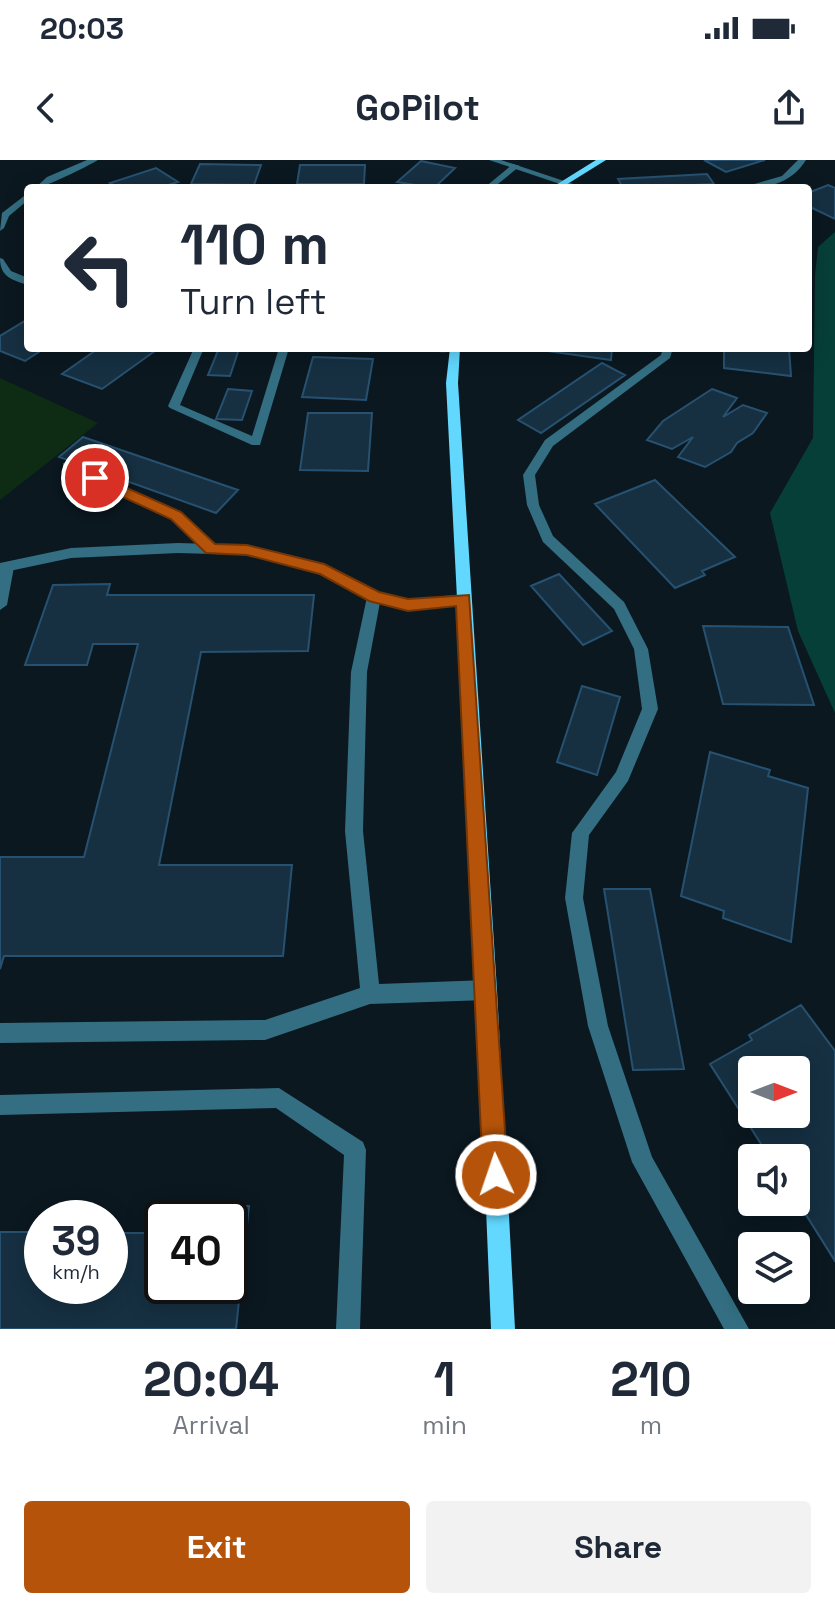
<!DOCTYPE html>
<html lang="en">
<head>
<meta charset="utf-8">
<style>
	:root { --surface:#fff; --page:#f2f2f3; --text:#1f2937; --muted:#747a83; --accent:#b45309 }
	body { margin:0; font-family:"Space Grotesk",sans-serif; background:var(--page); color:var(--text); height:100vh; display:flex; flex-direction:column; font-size:30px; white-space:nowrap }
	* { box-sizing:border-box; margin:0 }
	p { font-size:26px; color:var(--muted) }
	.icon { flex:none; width:44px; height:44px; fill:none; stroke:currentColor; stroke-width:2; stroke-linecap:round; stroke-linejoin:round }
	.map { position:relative; height:1169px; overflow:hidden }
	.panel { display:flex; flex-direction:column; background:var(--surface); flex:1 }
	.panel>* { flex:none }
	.guide { position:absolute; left:24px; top:24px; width:788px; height:168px; border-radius:8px; box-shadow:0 4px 20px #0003; background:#fff; color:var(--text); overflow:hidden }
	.needle { width:52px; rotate:90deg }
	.tools { position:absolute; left:738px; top:896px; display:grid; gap:16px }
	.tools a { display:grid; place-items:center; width:72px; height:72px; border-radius:8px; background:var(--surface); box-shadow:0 4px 20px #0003; font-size:40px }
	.speed { position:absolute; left:24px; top:1040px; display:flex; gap:16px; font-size:40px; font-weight:700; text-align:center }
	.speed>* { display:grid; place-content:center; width:104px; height:104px; border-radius:50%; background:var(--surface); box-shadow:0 4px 20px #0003; line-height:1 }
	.speed small { font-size:20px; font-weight:400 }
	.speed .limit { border:4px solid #111; border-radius:12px; background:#fff; color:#111 }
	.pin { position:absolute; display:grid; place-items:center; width:68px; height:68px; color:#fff; margin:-34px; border:4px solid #fff; border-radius:50%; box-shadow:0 2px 8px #0007 }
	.me { position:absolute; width:88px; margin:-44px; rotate:357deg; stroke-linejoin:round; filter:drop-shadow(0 0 6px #0008) }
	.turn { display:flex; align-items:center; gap:28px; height:168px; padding:0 24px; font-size:36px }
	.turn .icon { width:104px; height:104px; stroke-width:2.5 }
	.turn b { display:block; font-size:56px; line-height:68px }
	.eta { display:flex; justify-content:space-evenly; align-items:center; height:136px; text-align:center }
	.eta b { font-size:48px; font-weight:600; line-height:56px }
	.action { display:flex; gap:16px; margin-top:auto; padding:16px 24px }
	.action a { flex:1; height:92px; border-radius:8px; background:var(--accent); color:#fff; font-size:32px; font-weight:600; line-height:92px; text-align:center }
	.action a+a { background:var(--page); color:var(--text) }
	.status { display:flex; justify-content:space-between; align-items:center; height:56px; padding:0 40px; background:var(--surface); direction:ltr }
	.status svg { height:22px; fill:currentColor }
	header { display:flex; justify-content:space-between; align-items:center; height:104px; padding:0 24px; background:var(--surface); font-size:36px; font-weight:600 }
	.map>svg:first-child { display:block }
</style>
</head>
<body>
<div class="status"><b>20:03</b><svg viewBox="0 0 49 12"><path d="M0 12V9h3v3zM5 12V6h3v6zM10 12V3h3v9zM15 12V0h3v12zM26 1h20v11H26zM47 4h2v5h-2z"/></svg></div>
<header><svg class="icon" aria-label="back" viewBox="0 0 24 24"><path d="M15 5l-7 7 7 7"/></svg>GoPilot<svg class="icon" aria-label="share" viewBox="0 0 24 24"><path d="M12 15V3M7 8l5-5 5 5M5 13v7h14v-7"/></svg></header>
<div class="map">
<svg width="835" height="1169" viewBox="0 0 835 1169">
	<rect width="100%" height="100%" fill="#0b1820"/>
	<path fill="#0e2b14" d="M0,218L98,263L0,340Z"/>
	<path fill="#063f37" d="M835,72V553L798,471L770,353L813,278L815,115L818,87Z"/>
	<path fill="#163042" stroke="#275170" stroke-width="2" fill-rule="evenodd" d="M704,0H765L726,12Z
		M421,1L455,8L434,28L397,22Z
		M200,4L261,5L254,25L191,24Z
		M300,5H365L364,24H297Z
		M156,8L178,22L158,28H117L110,23Z
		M707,14L714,24L623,28L618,19Z
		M828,25L835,28V59L808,46V33Z
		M28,159V188H45L25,201L0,191V176Z
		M99,188H159L102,229L62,214Z
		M219,188L239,189L230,216L208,215Z
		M548,188H612L611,200L547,191Z
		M724,188H789L791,216L724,208Z
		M313,197L373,199L366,240L302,237Z
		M602,203L625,215L541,273L518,260Z
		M228,229L252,231L242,260L216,259Z
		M712,229L737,238L723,257L743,245L767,253L753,273L737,283L731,292L705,307L678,297L693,277L672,289L647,280L663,261Z
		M308,253H372L368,311L300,310Z
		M83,277L238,330L216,353L59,297Z
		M655,320L735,397L702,411L705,415L675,428L595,344Z
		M559,414L612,471L583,485L531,426Z
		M110,424L107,435H314L308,491L201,492L159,705H292L283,796H4L0,809V697H84L138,484H93L87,505H25L53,425Z
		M703,466L788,467L814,545L723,544Z
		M582,526L620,537L597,615L557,602Z
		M710,592L770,610L768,616L808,628L791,782L723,758L724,751L681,736Z
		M604,729H650L684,909L633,910Z
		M801,845L835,891V1101L796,1039V998H770L710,904L752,880L749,875ZM752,910H796V954H752Z
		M177,1046H249L236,1169H0V1072H42V1126H110V1073H162V1126H230V1058H175Z"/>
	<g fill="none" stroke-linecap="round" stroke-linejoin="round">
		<path fill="#336e82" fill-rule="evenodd" d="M513,4L520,6L493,28H484Z
			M194,188H204L180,245L252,276L279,188H289L260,285H252L170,248L168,246Z
			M67,302L181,352L216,386V392H206L171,358L63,309V303Z
			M7,402L14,407L7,445L0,450V408L2,404Z
			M374,432L381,437L367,512L363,671L379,824L487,820L494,823L497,830L494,837L487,840L370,844L265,880L0,883V863L265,860L360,828L345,671L351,512L367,437Z"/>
		<path fill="#336e82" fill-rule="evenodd" d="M87,0H98C88,6 44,28 35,28L47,17Z
			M489,0H501L585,28H572Z
			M798,0H806C790,25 767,28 740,28L782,16Z
			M28,33V40L9,56L4,68L0,71L2,53Z
			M0,98L3,99L11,111L28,118V125C12,120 0,117 0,98Z
			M424,188H460V189C452,194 432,193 424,188Z
			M663,188H673L670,198L553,286L535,315L539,345L553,376L624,442L648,489L658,549L628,621L589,675L583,738L608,866L652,997L749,1169H724L632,1002L588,866L565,738L572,673L616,612L642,549L634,489L614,449L543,382L527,345L523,315L545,280L661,195Z
			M178,383L247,385L324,404L378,433L408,440L463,434L470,439L463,444L408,450L369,441L320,413L247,395L178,393L71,398L0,413V403L71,388Z
			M279,928L363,982L366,990L360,1169H336L344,995L276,948L0,955V935Z"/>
		<path fill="#62d8ff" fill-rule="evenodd" d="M596,0H606L561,28H551Z
			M450,188H460L458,223L497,830L515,1169H491L477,830L446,223Z"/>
	</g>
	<path fill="#b45309" stroke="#753606" stroke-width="2" d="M95,314L181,352L215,384L247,385L324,404L379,432L408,439L469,435L508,1015L505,1024L496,1027L487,1024L483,1015L456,446L408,451L369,441L320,414L247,395L206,393L171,359L90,322L88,318Z"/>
</svg>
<div class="tools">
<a><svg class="needle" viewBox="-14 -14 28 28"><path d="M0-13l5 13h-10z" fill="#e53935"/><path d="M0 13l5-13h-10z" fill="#747a83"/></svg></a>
<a><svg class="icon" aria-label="sound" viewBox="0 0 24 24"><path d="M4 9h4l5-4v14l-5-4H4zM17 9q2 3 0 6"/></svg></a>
<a><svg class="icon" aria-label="layers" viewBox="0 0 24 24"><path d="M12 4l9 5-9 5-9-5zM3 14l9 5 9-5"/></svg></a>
</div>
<div class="speed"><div>39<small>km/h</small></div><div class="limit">40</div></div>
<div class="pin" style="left:95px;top:318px;background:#d93025"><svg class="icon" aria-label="arrive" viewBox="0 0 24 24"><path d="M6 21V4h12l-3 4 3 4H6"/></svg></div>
<svg class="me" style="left:496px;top:1015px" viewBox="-20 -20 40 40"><circle r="17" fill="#b45309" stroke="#fff" stroke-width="3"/><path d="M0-11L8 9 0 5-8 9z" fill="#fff"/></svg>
<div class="guide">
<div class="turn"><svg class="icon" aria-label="left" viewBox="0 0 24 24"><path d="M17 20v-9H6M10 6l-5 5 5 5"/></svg><div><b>110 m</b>Turn left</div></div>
</div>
</div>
<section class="panel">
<div class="eta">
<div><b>20:04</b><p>Arrival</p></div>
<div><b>1</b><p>min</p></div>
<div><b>210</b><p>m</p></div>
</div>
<div class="action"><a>Exit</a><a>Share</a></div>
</section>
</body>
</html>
